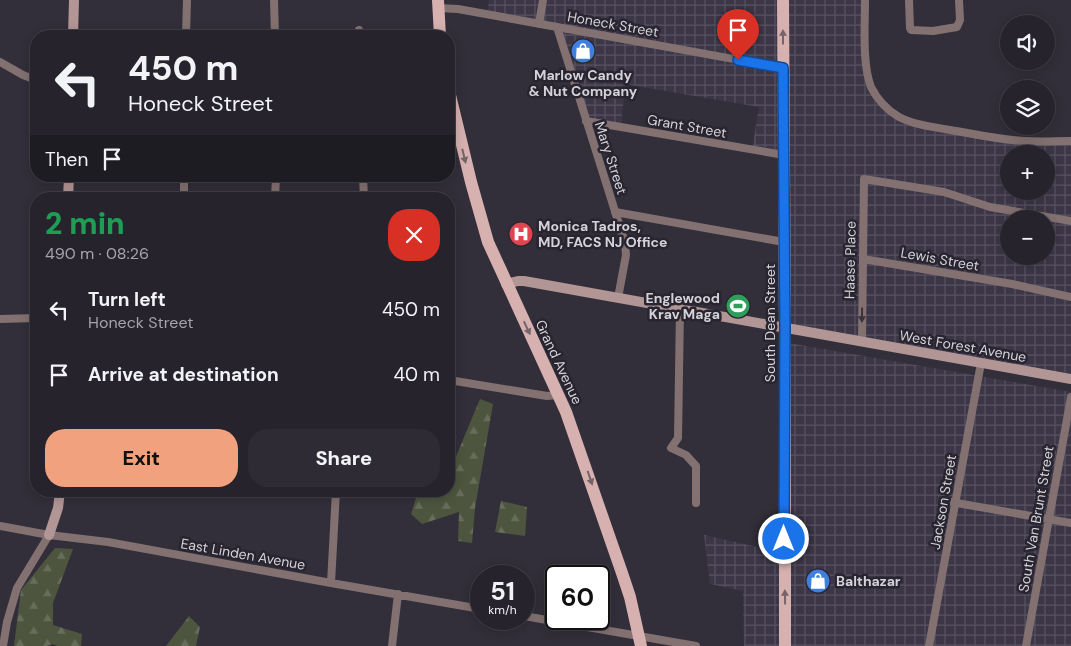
<!DOCTYPE html>
<html lang="en">
<head>
<meta charset="utf-8">
<style>
	:root { --surface:#26232c; --page:#2e2b34; --text:#f1f3f6; --muted:#a4a4a9; --line:#424048; --accent:#f2a17e }
	body { margin:0; font-family:"DM Sans",sans-serif; background:var(--page); color:var(--text); height:100vh; display:flex; flex-direction:column; font-size:19px; white-space:nowrap }
	* { box-sizing:border-box; margin:0 }
	p { font-size:16px; color:var(--muted) }
	.icon { flex:none; width:28px; height:28px; fill:none; stroke:currentColor; stroke-width:2; stroke-linecap:round; stroke-linejoin:round }
	.map { position:relative; flex:1; overflow:hidden }
	.panel { position:absolute; left:30px; top:192px; width:425px; height:305px; display:flex; flex-direction:column; background:var(--surface); border-radius:20px; box-shadow:0 2px 12px #0003,0 0 0 1px var(--line) }
	.panel>* { flex:none }
	.top-card { position:absolute; left:30px; top:30px; width:425px; height:152px; border-radius:20px; box-shadow:0 2px 12px #0003,0 0 0 1px var(--line); background:#26232c; color:var(--text); overflow:hidden }
	.controls { position:absolute; left:1000px; top:15px; display:grid; gap:10px }
	.controls a { display:grid; place-items:center; width:55px; height:55px; border-radius:50%; background:var(--surface); box-shadow:0 2px 12px #0003,0 0 0 1px var(--line); font-size:25px }
	.speed { position:absolute; left:470px; top:565px; display:flex; gap:10px; font-size:25px; font-weight:700; text-align:center }
	.speed>* { display:grid; place-content:center; width:65px; height:65px; border-radius:50%; background:var(--surface); box-shadow:0 2px 12px #0003,0 0 0 1px var(--line); line-height:1 }
	.speed small { font-size:12px; font-weight:400 }
	.speed .limit { border:2px solid #111; border-radius:8px; background:#fff; color:#111 }
	.pin { position:absolute; display:grid; place-items:center; width:42px; height:42px; color:#fff; margin:-51px -21px; border-radius:50% 50% 50% 0; rotate:-45deg; box-shadow:0 0 5px #0007 }
	.pin .icon { rotate:45deg }
	.me { position:absolute; width:55px; margin:-28px; rotate:0deg; stroke-linejoin:round; filter:drop-shadow(0 0 4px #0008) }
	.turn { display:flex; align-items:center; gap:18px; height:105px; padding:0 15px; font-size:22px }
	.turn .icon { width:65px; height:65px; stroke-width:2.5 }
	.turn b { display:block; font-size:35px; line-height:42px }
	.then { display:flex; align-items:center; height:48px; padding:0 15px; background:#0003; gap:10px; font-size:19px }
	.round { display:grid; place-items:center; flex:none; width:52px; height:52px; border-radius:20px; background:var(--page) }
	.overview { display:flex; align-items:center; justify-content:space-between; height:85px; padding:0 15px }
	h1 { font-size:30px; font-weight:800; line-height:38px; color:#1e9e55 }
	.cta { display:flex; gap:10px; margin-top:auto; padding:10px 15px }
	.cta a { flex:1; height:58px; border-radius:20px; background:var(--accent); color:#111; font-size:20px; font-weight:800; line-height:58px; text-align:center }
	.cta a+a { background:var(--page); color:var(--text) }
	ul { padding:0; list-style:none }
	li { display:flex; align-items:center; gap:15px; height:65px; padding:0 15px }
	li div { flex:1 }
	li b { display:block; font-size:19px }
	li em { font-style:normal }
	.map>svg:first-child { display:block }
</style>
</head>
<body>
<div class="map">
<svg width="1071" height="646" viewBox="0 0 1071 646">
	<defs>
		<pattern id="industrial-grid" width="8" height="8" patternUnits="userSpaceOnUse" patternTransform="scale(1.25)"><rect width="8" height="8" fill="#3c3647"/><path d="M0 4h8M4 0v8" fill="none" stroke="#575261"/></pattern>
		<pattern id="forest-firs" width="22" height="20" patternUnits="userSpaceOnUse" patternTransform="scale(1.25)"><rect width="22" height="20" fill="#4d553f"/><path d="M5 1l3.5 6h-7zM16 11l3.5 6h-7z" fill="#666d5a"/></pattern>
	</defs>
	<rect width="100%" height="100%" fill="#322f3a"/>
	<path fill="url(#industrial-grid)" fill-rule="evenodd" d="M489,0H865L871,85L899,116L999,138L1071,141V379L785,328L784,156L752,150L759,107L625,84L621,127L586,121L557,27L487,14ZM1009,154H1046V191H1009ZM1009,219H1046V256H1009Z
		M783,342L1071,392V646H744L743,591L710,584L704,535L784,553Z"/>
	<path fill="url(#forest-firs)" d="M480,399L493,404L475,508L472,543L458,541L459,512L422,524L411,514L417,495L412,491H449V466H452Z
		M501,501L527,507L525,536L495,532Z
		M55,548L73,549L53,603V625L82,634L81,646H57L53,644L47,646H14L21,590Z
		M189,616L200,627L196,646H166Z"/>
	<g fill="none" stroke-linecap="round" stroke-linejoin="round">
		<path stroke="#837171" stroke-width="8" d="M274,0L275,36
			M865,0C865,25 862,64 871,87C877,99 887,110 899,117C915,125 933,127 950,130C975,134 1000,140 1025,141C1041,142 1056,141 1071,141
			M909,0L910,28L911,30L933,31L957,27L960,20L959,0
			M438,8L458,9L783,68
			M539,24L543,0
			M557,27L625,243L626,255L618,298
			M359,30L360,36
			M186,36L187,0
			M0,62L23,75L36,80
			M586,121L784,155
			M449,136H459
			M363,176L364,199
			M184,199V176
			M275,199L276,176
			M615,212L784,242
			M863,259L1012,284L1071,297
			M680,309L678,438L671,448L686,455L696,466V503
			M0,319L36,318
			M862,341L864,179L944,192L990,207L1071,221
			M449,380L547,396L558,395
			M951,502L1071,523
			M0,526L49,535L108,542L331,583L481,609
			M331,583L336,491
			M524,616L696,646
			M3,646L7,622L17,588L49,535
			M392,646L398,594
			M929,646L981,363
			M1026,646L1071,397"/>
		<path stroke="#b29695" stroke-width="10" d="M73,36L74,0
			M68,199L69,176
			M506,284L518,281H524L1071,379
			M49,535L58,508L60,491"/>
		<path stroke="#d6b1b0" stroke-width="12" d="M438,0L440,36
			M783,0L785,328V646
			M449,91L471,182L488,242L566,412L622,573L630,597L641,646"/>
	</g>
	<defs><path id="oneway-solid" d="M-6-.8H1V-3.2L6.5 0L1 3.2V.8H-6Z" transform="scale(1.25)"/></defs>
	<g fill="#76646a">
		<use href="#oneway-solid" transform="translate(783 37) rotate(-90)"/>
		<use href="#oneway-solid" transform="translate(464 156) rotate(76)"/>
		<use href="#oneway-solid" transform="translate(527 328) rotate(65)"/>
		<use href="#oneway-solid" transform="translate(590 478) rotate(71)"/>
		<use href="#oneway-solid" transform="translate(785 597) rotate(-91)"/>
	</g>
	<use fill="#3a343d" href="#oneway-solid" transform="translate(862 315) rotate(91)"/>
	<g fill="none" stroke-linecap="round" stroke-linejoin="round">
		<defs>
			<path id="route" d="M738,60L783,68L785,328L784,539"/>
		</defs>
		<use href="#route" stroke="#114b97" stroke-width="12"/>
		<use href="#route" stroke="#1a73e8" stroke-width="9"/>
	</g>
	<defs>
		<symbol id="shop-disc" viewBox="-11 -11 22 22"><circle r="9.5" fill="#3f7fe0" stroke="#282530"/><path d="M-5-2.5h2.3a2.7 3.5 0 0 1 5.4 0H5L5.5 6h-11ZM-1.5-2.5h3a1.5 2.3 0 0 0-3 0Z" fill="#fff"/></symbol>
		<symbol id="hospital-disc" viewBox="-11 -11 22 22"><circle r="9.5" fill="#e0444e" stroke="#282530"/><path d="M-5-5h3v3.5h4V-5h3V5h-3V1.5h-4V5h-3Z" fill="#fff"/></symbol>
		<symbol id="stadium-disc" viewBox="-11 -11 22 22"><circle r="9.5" fill="#2e9e5b" stroke="#282530"/><path d="M0-5a6.5 5 0 1 0 0 10a6.5 5 0 1 0 0-10ZM-3.5-1.8h7v3.6h-7Z" fill="#fff"/></symbol>
	</defs>
	<g fill-rule="evenodd">
		<use href="#shop-disc" x="569" y="37" width="28" height="28"/>
		<use href="#hospital-disc" x="507" y="220" width="28" height="28"/>
		<use href="#stadium-disc" x="724" y="292" width="28" height="28"/>
		<use href="#shop-disc" x="804" y="567" width="28" height="28"/>
	</g>
	<g text-anchor="middle" dominant-baseline="central" stroke-width="5" stroke-linejoin="round" paint-order="stroke">
		<g font-size="14" fill="#d4d2d9" stroke="#282530">
			<text transform="translate(613 24) rotate(10)">Honeck Street</text>
			<text transform="translate(687 126) rotate(10)">Grant Street</text>
			<text transform="translate(611 158) rotate(72)">Mary Street</text>
			<text transform="translate(940 259) rotate(10)">Lewis Street</text>
			<text transform="translate(850 260) rotate(-89)">Haase Place</text>
			<text transform="translate(770 323) rotate(-90)">South Dean Street</text>
			<text transform="translate(963 346) rotate(10)">West Forest Avenue</text>
			<text transform="translate(559 362) rotate(65)">Grand Avenue</text>
			<text transform="translate(943 502) rotate(-80)">Jackson Street</text>
			<text transform="translate(1036 519) rotate(-80)">South Van Brunt Street</text>
			<text transform="translate(243 554) rotate(10)">East Linden Avenue</text>
		</g>
		<g font-size="14" font-weight="bold" fill="#d4d2d9" stroke="#282530" text-anchor="start">
			<text x="583" y="75" text-anchor="middle">Marlow Candy<tspan x="583" dy="16">&amp; Nut Company</tspan></text>
			<text x="538" y="226">Monica Tadros,<tspan x="538" dy="16">MD, FACS NJ Office</tspan></text>
			<text x="720" y="298" text-anchor="end">Englewood<tspan x="720" dy="16">Krav Maga</tspan></text>
			<text x="836" y="581">Balthazar</text>
		</g>
	</g>
</svg>
<div class="controls">
<a><svg class="icon" aria-label="sound" viewBox="0 0 24 24"><path d="M4 9h4l5-4v14l-5-4H4zM17 9q2 3 0 6"/></svg></a>
<a><svg class="icon" aria-label="layers" viewBox="0 0 24 24"><path d="M12 4l9 5-9 5-9-5zM3 14l9 5 9-5"/></svg></a>
<a>+</a>
<a>−</a>
</div>
<div class="speed"><div>51<small>km/h</small></div><div class="limit">60</div></div>
<div class="pin" style="left:738px;top:60px;background:#d93025"><svg class="icon" aria-label="arrive" viewBox="0 0 24 24"><path d="M6 21V4h12l-3 4 3 4H6"/></svg></div>
<svg class="me" style="left:784px;top:539px" viewBox="-20 -20 40 40"><circle r="17" fill="#1a73e8" stroke="#fff" stroke-width="3"/><path d="M0-11L8 9 0 5-8 9z" fill="#fff"/></svg>
<div class="top-card">
<div class="turn"><svg class="icon" aria-label="left" viewBox="0 0 24 24"><path d="M17 20v-9H6M10 6l-5 5 5 5"/></svg><div><b>450 m</b>Honeck Street</div></div>
<div class="then">Then<svg class="icon" aria-label="arrive" viewBox="0 0 24 24"><path d="M6 21V4h12l-3 4 3 4H6"/></svg></div>
</div>
<section class="panel">
<div class="overview"><div><h1>2 min</h1><p>490 m · 08:26</p></div><a class="round" style="background:#d93025;color:#fff"><svg class="icon" aria-label="close" viewBox="0 0 24 24"><path d="M6 6l12 12M18 6L6 18"/></svg></a></div>
<ul>
<li><svg class="icon" aria-label="left" viewBox="0 0 24 24"><path d="M17 20v-9H6M10 6l-5 5 5 5"/></svg><div><b>Turn left</b><p>Honeck Street</p></div><em>450 m</em></li>
<li><svg class="icon" aria-label="arrive" viewBox="0 0 24 24"><path d="M6 21V4h12l-3 4 3 4H6"/></svg><div><b>Arrive at destination</b></div><em>40 m</em></li>
</ul>
<div class="cta"><a>Exit</a><a>Share</a></div>
</section>
</div>
</body>
</html>
